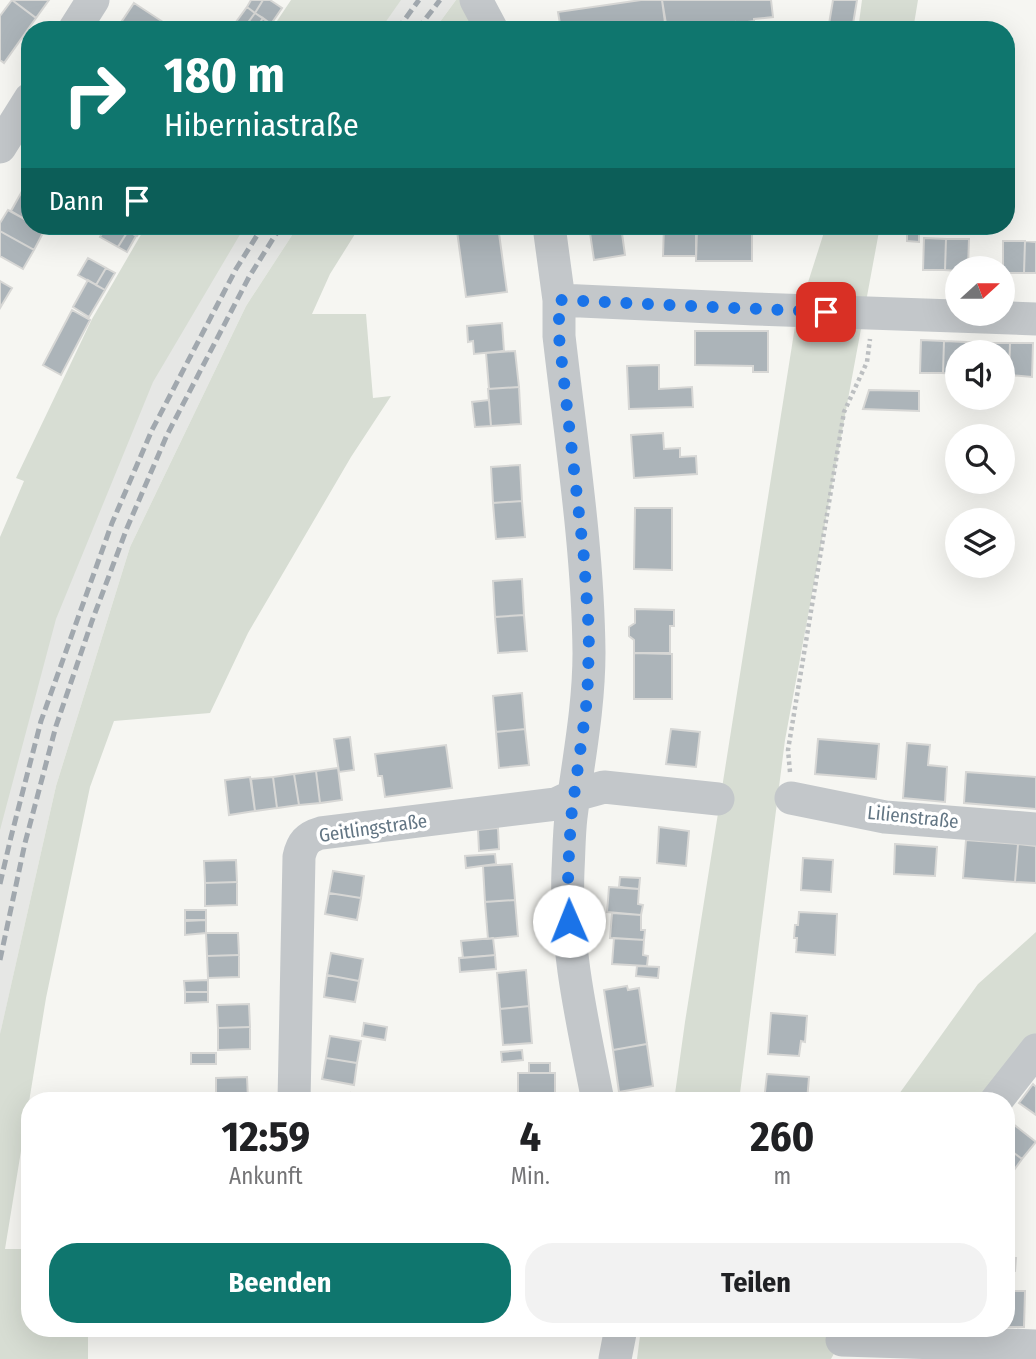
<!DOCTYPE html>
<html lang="de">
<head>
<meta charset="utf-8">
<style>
	:root { --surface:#fff; --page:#f2f2f2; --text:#202124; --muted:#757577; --accent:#0f766e }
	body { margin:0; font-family:"Fira Sans Condensed",sans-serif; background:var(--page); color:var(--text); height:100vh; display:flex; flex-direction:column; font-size:26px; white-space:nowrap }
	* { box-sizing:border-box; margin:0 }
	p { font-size:23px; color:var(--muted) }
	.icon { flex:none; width:38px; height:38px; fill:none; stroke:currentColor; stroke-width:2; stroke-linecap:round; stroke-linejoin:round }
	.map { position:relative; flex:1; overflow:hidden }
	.sheet { position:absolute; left:21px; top:1092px; width:994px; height:245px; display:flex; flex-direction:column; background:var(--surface); border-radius:28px; box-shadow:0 7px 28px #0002 }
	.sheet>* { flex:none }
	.hud { position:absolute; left:21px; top:21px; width:994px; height:214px; border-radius:28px; box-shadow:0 7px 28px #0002; background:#0f766e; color:#fff; overflow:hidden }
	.needle { width:46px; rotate:69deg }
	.buttons { position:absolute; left:945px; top:256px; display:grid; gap:14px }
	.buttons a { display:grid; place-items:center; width:70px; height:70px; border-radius:50%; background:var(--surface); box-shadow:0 7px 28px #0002; font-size:35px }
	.pin { position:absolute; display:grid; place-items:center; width:60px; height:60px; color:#fff; margin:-30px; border-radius:14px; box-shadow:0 4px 10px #0006 }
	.me { position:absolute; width:77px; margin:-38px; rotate:359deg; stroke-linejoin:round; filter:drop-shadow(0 0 5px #0008) }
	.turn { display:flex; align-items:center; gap:24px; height:147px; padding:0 28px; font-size:32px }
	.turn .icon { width:91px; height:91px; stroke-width:2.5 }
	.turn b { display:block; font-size:49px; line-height:60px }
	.then { display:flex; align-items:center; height:66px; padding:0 28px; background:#0003; gap:14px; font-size:26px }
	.eta { display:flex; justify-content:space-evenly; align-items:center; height:119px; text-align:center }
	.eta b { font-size:42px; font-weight:700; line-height:49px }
	.cta { display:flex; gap:14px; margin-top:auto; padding:14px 28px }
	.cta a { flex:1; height:80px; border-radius:28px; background:var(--accent); color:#fff; font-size:28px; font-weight:700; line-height:80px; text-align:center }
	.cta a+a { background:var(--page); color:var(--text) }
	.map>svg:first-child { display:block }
</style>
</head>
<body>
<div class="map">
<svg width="1036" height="1359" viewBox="0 0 1036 1359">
	<rect width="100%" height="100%" fill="#f6f6f2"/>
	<path fill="#e6e7e5" d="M347,0H456L434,30H326Z
		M188,226H298L246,306L130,547L56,786L1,1030L0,1044V629Z"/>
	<path fill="#d7ddd3" d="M291,0H401L380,30H271Z
		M456,0H470L476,30H434Z
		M862,0H918L913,30H858Z
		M146,226H245L153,382L56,619L0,830V537L24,481L16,478L92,319Z
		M298,226H360L330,274L312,314H366L373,398L391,396L351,457L248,633L210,713L114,721L90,787L46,998L5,1249H30V1328H88V1359H0V1034L56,786L130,547L246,306Z
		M826,226H880L785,740L739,1101H674L685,1022L796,320Z
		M1036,932V1036L985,1101H894L978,984Z
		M641,1328H848L831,1359H637Z"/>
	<path fill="#acb4b9" stroke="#d7d7d5" stroke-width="2" d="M12,0L36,18L4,63L0,60V16Z
		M12,0H49L36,18Z
		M251,0H263L255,13L247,7Z
		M263,0H270L282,8L271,24L255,13Z
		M641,0H662L666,30H561L558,12Z
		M662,0H771L773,17L754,19V21L735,24V22L691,30H667Z
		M833,0H857L852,30H828Z
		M134,3L169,26L167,30H135L122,21Z
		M247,7L255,13L244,28L236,22Z
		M255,13L263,18L255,30H246L244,28Z
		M263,18L271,24L267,30H255Z
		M122,21L135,30H116Z
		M30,177V197L21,193Z
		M21,193L30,197V222L11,211Z
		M8,210L30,222V226H36L44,231L34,250L0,231V223Z
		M107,226H119L128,231L118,247L100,237Z
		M131,226H143L137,236L128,231Z
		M498,226L507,292L466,297L457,231Z
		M589,226H621L625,255L594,260Z
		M664,226H696V256H663Z
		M907,226H919V242L907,241Z
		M697,229H752V261H696Z
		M0,231L34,250L23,269L0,256Z
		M128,231L136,236L127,252L118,247Z
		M924,238L946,239L945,270H923Z
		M946,239H969L968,268H957V271L945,270Z
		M1003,241H1025L1024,273H1003Z
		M1025,241L1036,242V273H1024Z
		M88,258L106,268L96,285L78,275Z
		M106,268L115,273L105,290L96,285Z
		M88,280L105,290L89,317L73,307Z
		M0,281L12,288L0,308Z
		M72,310L90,320L61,375L43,365Z
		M502,323L504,351L474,354L473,341L468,342L467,326Z
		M695,331H768V372H753V366L695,365Z
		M921,340L944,341L943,373H920Z
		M944,341L966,342L965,352H957V374L943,373Z
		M966,342L988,343V352H965Z
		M988,343H1010L1009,375H1003V352H988Z
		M1010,343H1033L1032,377L1009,375Z
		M515,351L519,387L489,389L486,353Z
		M659,365V389L692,387L693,407L629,409L627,366Z
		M519,387L521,424L491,426L488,389Z
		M869,390L919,391V411L863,409Z
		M489,400L491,426L475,427L472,402Z
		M663,433L664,449L680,448V457L696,456L697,474L634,478L631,435Z
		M520,465L522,501L493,503L491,467Z
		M522,501L525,537L496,539L493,503Z
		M635,508H672V570L634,569Z
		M522,579L524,615L495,617L493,581Z
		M635,609L674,610V626H670V653H634V640L629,636V627L635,623Z
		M524,615L527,651L498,653L495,617Z
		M634,653L672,654V699H634Z
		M522,693L525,729L496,732L493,696Z
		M525,729L529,765L499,768L496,732Z
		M671,729L700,732L696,767L666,764Z
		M350,737L354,770L339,772L334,739Z
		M818,739L879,744L876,779L815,774Z
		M907,743L930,745L928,765L947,767L945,802L903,798Z
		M446,745L452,788L385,797L382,776H378L375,754Z
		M338,768L342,800L320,803L316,771Z
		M316,771L320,803L299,805L294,774Z
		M966,772L1036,777V809L964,803Z
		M294,774L299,805L277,808L273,777Z
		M250,777L255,811L229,815L225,780Z
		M273,777L277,808L255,811L251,779Z
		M659,827L689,831L686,866L657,863Z
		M498,828L499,849L479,851L478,830Z
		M966,840L1018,844L1015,882L963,878Z
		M895,844L937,847L935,876L894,874Z
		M1018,844L1036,846V883L1015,882Z
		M495,854L496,864L466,868L465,856Z
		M803,858L833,860L831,892L801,890Z
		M236,860L237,882L205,883L204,861Z
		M512,864L515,900L485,902L483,866Z
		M333,871L364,876L361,898L329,893Z
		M620,877L640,878L639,889L619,887Z
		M237,882V905L205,906V883Z
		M609,887L639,889L638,904L643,905L641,915L607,912Z
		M329,893L361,898L357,920L325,914Z
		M515,900L518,936L488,939L485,902Z
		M185,910H206V920H185Z
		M799,912L837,914L835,955L796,952L797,938H794L795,925H798Z
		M612,913L641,915V930H645L644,940L610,938Z
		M206,920V933L185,935V921Z
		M206,933H238L239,955L207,956Z
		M493,938L495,955L463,958L461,941Z
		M614,938L644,940L643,955L648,956L647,966L612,964Z
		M331,953L363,959L359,981L327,975Z
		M239,955V977L208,978L207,956Z
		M495,955L496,969L460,972L459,958Z
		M637,966L659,967L658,978L636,976Z
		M526,970L529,1006L500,1009L497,973Z
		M327,975L359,981L355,1002L324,997Z
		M208,980V992H185L184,981Z
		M627,986L628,990L639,988L647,1044L613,1050L604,990Z
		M185,992H208V1002L185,1003Z
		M249,1004L250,1027L218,1028L217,1005Z
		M529,1006L532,1043L503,1045L500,1009Z
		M771,1013L807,1016L805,1042L801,1041L799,1056L768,1054Z
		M364,1023L387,1027L385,1040L362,1036Z
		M250,1027V1049L218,1050V1028Z
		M330,1036L361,1041L357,1063L326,1058Z
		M647,1044L653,1086L619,1092L613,1050Z
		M522,1050L523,1060L502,1062L501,1052Z
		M191,1053H216V1064H191Z
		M326,1058L357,1063L354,1085L322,1079Z
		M529,1063H550V1073H529Z
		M518,1073H555V1093H518Z
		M767,1074L809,1077L807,1101H764Z
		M247,1077L248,1099L216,1100V1078Z
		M1033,1084L1036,1087V1115L1019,1103Z
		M351,1093L370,1097L369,1101H350Z
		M518,1093H555V1101H518Z
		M1008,1120L1036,1142L1022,1159L1006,1147V1122Z
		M1006,1147L1022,1159L1009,1177L1006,1175Z
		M1006,1258H1016L1015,1271L1006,1270Z
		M1006,1291H1025L1024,1327H1006Z"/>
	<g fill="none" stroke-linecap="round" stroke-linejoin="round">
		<path stroke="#bcbfc1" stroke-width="4.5" stroke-dasharray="3.5 3.5" stroke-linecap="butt" d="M790,772L788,750L844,412L867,362L870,339"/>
		<path stroke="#c3c7ca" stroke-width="33" d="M476,0L492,30
			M74,30L93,0
			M0,147L30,99
			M549,226L559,300V336C571,441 588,548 589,653C589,708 578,762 571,817C569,834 569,852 568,870C565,949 583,1024 598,1101
			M559,300L755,309L1036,319
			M791,798L885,817L1036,829
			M294,1101L299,857C302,843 307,837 321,833L556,804L575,795L604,787L718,799
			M996,1101L1036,1050
			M842,1340L1036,1346
			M615,1359L621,1328"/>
		<path stroke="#a1a8ae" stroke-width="5" stroke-dasharray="10 5" stroke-linecap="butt" d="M397,30L419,0
			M417,30L440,0
			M0,884L11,837L41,721L112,523L152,430L236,269L263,226
			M0,960L25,843L56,726L92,621L127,528L167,435L249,277L281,226"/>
	</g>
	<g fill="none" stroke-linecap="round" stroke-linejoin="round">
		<path stroke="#1a73e8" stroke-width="12" stroke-dasharray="0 21.6" d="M569,921L568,872L571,818L586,708L588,680L589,633L584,558L559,337V300L826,312"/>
	</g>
	<g text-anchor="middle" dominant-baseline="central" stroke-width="7" stroke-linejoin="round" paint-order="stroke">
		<g font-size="19" fill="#637684" stroke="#fff">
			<text transform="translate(913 817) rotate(6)">Lilienstraße</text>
			<text transform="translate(373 828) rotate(-8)">Geitlingstraße</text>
		</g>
	</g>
</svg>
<div class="buttons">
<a><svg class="needle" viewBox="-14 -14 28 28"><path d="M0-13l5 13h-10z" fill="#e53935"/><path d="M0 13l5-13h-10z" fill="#757577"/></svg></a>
<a><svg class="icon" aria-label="sound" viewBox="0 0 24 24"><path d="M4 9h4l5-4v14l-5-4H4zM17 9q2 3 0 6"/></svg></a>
<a><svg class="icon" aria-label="search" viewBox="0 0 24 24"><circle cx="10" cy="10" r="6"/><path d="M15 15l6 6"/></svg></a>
<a><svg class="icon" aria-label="layers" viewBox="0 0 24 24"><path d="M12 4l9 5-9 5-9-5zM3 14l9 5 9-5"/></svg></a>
</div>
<div class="pin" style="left:826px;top:312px;background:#d93025"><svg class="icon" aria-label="arrive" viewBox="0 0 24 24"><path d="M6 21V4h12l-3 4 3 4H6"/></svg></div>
<svg class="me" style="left:569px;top:921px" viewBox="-20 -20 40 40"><circle r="19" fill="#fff"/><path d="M0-13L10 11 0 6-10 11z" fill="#1a73e8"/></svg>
<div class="hud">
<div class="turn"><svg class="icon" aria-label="right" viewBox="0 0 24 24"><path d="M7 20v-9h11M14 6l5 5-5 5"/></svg><div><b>180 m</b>Hiberniastraße</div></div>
<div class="then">Dann<svg class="icon" aria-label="arrive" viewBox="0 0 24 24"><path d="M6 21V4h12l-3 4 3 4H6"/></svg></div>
</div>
<section class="sheet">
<div class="eta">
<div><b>12:59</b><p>Ankunft</p></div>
<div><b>4</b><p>Min.</p></div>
<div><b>260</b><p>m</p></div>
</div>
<div class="cta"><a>Beenden</a><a>Teilen</a></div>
</section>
</div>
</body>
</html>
